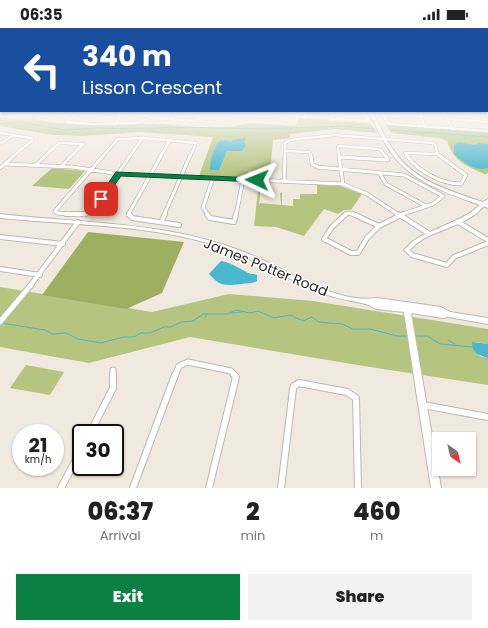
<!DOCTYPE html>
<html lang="en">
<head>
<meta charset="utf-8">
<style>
	:root { --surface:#fff; --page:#f2f2f2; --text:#222; --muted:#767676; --accent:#0b8043 }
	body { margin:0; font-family:Poppins,sans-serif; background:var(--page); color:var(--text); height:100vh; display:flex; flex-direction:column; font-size:15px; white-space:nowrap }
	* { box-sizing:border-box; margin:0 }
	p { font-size:13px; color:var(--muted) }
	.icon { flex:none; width:22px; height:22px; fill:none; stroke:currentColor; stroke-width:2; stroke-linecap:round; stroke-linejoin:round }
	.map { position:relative; height:460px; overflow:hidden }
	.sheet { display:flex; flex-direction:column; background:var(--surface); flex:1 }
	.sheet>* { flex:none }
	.hud { position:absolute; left:0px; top:0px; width:488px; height:84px; box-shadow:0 1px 3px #0004; background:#1a4fa0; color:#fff; overflow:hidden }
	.needle { width:26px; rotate:146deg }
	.fabs { position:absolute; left:432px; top:404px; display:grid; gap:8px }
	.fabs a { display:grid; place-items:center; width:44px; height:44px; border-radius:0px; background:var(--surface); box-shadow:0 1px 3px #0004; font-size:20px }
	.speed { position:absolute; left:12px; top:396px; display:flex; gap:8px; font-size:20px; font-weight:700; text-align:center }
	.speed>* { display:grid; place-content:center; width:52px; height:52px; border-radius:50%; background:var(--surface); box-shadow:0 1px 3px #0004; line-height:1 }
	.speed small { font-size:10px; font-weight:400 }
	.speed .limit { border:2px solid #111; border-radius:6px; background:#fff; color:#111 }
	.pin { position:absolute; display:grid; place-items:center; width:34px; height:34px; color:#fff; margin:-17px; border-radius:8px; box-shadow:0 2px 6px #0006 }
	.me { position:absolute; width:44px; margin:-22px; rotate:272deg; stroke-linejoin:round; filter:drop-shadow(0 0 3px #0008) }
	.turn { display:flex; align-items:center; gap:14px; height:84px; padding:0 16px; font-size:18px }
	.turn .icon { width:52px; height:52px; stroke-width:2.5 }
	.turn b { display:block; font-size:28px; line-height:34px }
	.eta { display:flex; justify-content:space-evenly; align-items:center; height:68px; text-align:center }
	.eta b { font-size:24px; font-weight:800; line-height:28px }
	.primary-button { display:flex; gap:8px; margin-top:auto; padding:8px 16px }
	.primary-button a { flex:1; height:46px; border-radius:0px; background:var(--accent); color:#fff; font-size:16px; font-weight:800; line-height:46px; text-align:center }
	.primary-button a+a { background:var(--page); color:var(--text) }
	.status { display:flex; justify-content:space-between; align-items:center; height:28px; padding:0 20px; background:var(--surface); direction:ltr }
	.status svg { height:11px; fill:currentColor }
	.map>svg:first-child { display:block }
</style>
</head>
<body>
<div class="status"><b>06:35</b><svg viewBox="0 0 49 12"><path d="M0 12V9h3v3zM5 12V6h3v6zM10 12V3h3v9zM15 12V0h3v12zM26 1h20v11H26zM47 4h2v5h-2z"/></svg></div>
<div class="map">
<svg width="488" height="460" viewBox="0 0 488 460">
	<rect width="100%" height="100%" fill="#f0e9df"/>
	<path fill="#b5c47f" d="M0,90L34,91L59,95L161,96L211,100L230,99L249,95L295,98L299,90L371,96L377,105L335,101L290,106V110L273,112L270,144L249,143L248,149L199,148L213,109L139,104L83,108L54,107L0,98Z
		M386,97L488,104V145L485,146C466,138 454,134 447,113L440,110L391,105Z
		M52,140L85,143L69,161L32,158Z
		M259,154H261L259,178L260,175L281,177L280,165L282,164V177L293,178V171H300V166H317V157L340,158L362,166L351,182H344L338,186L324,181L304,208L276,199L254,198Z
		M0,259L152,284L229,266L313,273L488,301V316L475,314L473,319L480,328L488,330V357L370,339L190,309L89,335L0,319Z
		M26,337L64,344L50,367L10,360Z"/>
	<path fill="#9faf61" d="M88,204L184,214L162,265L126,281L42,267Z"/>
	<path fill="#48b7d0" d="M246,110L244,114L246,118L242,123H227L219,142H210C209,136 215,115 220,113C221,112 226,112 227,112L230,114L237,111Z
		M459,114L474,117L479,115L488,116V140C476,144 463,134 454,126V117Z
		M221,233C234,235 242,243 251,246C253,246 255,246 257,247V253C252,256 247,255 241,256C224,258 220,258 209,246Z
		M472,314L488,316V330C477,326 473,326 472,314Z"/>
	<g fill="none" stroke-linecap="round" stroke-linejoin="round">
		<path stroke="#48b7d0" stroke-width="1" d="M0,95L21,94L65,102L98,100L151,101L169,99L265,101L343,98L376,101
			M391,102L488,109
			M231,285L242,284
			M205,289L207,286
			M1,295L45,302L52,306L66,305L78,311L101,315L123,309H134L141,305H150L164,299H171L181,294L193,293L203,286H227L236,282L250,285L258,283L274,290L290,287L303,293L312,289L319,294L342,296L353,301H370L397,308H408
			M414,308H427L440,316L474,319
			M448,312L455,316"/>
		<defs>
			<path id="street-far4" d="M80,83L66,94L93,96L136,95L149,90L213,94
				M222,83L369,93L363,85L348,83
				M419,83L425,99
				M443,83L452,101
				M469,83L488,85
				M79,84L121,87L115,96
				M0,85L43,86L69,90
				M421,89L383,88L388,95L391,96L488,103
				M305,90L306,83
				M170,91L177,83
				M447,91L488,94
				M331,92L332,83
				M196,93L204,83
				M0,105L31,110L33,112L12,129
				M0,116L13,107
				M285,123L309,124L311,129
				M437,126L442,129
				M44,129L59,115L83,116L70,129
				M102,129L118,111L144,110L196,115L190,129
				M129,129L142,111
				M160,129L170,112
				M285,129V115L290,112L335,107L433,115L436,118L437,126
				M339,129H347
				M339,129L338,118L378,121L381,122L386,129
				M408,129L405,125L437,126"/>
			<path id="street-far3" d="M311,128L312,136L317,139L404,147L443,168L433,176L400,187
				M407,128C419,144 442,156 461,156L466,147L440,128
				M339,129L388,132L386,128
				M339,129L343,156
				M6,136L72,139L120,146L343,156L367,166L399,187
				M36,137L45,128
				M62,138L71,128
				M0,140L14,128
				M380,146L386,156L426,178
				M284,153L285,128
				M79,187L57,185L55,183L103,128
				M84,187L92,183L130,128
				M128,187L161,128
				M164,187L190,128
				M208,187L203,179L213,150
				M236,187L243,152
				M345,187L347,185L356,187"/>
			<path id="street-far2" d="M66,186H86
				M129,186L132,190L179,197
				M207,186L210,190L234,194L236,186
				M346,186L332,199L324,211L351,225H358L367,210L379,198L353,186
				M398,186L428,205
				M161,194L165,186
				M458,194L488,212
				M379,198L403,186
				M0,209L63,216
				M407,222L412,227L447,237L454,229L488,215
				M0,241L40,247
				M30,258L78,194"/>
			<path id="street-far1" d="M0,294L31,257
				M113,342V348
				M175,348L179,338L188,334L231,343L235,348"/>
			<path id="street" d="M423,377L488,389
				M90,405L113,360V347
				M61,460L81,422
				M133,460L175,347
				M209,460L236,349L234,347
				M281,460L293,361L294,358L299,355L347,364L356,370L358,460"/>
			<path id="secondary" d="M368,83H371C380,96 385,111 394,123C414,153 450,163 483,174L488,171V175L487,176H488V180L484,178L476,186L463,194L431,207L423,211L416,216L409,223H405L404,222L412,214L419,209L459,191L470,185L480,177C447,165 410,154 390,123C381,111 376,96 368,83Z
				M0,186C86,196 175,193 256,229C292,244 336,276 377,270L441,279L450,284L488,290V296L448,289L443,290L411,285L441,460H431L404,284C395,283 385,282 377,281C373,280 370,277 366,276C347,272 330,269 313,262C300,257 288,249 275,243C253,232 231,222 208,215C140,196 69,197 0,190Z"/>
		</defs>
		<use href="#street-far4" stroke="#beb7ae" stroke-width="3.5"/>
		<use href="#street-far3" stroke="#beb7ae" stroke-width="4.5"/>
		<use href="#street-far2" stroke="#beb7ae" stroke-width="6"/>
		<use href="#street-far1" stroke="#beb7ae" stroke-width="7"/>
		<use href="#street" stroke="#beb7ae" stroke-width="8"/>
		<use href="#secondary" stroke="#beb7ae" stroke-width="2"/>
		<use href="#street-far4" stroke="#fff" stroke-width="2.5"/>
		<use href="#street-far3" stroke="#fff" stroke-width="3"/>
		<use href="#street-far2" stroke="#fff" stroke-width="4"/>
		<use href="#street-far1" stroke="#fff" stroke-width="5"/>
		<use href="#street" stroke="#fff" stroke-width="6"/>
		<use href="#secondary" fill="#fff" fill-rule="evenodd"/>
	</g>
	<linearGradient id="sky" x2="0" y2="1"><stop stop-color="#68b5de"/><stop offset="0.56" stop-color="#f8f5f1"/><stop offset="1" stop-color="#f8f5f1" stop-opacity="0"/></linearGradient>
	<rect width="488" height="148" fill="url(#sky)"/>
	<path fill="#0b8043" stroke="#07532c" d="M116,144L257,150L261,152L257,154L121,148L104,172H98L97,171Z"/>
	<g text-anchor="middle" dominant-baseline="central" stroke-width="3" stroke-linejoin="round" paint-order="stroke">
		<g font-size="14" fill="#221f1c" stroke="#fff">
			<text transform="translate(266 239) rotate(22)">James Potter Road</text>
		</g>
	</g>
</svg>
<div class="fabs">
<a><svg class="needle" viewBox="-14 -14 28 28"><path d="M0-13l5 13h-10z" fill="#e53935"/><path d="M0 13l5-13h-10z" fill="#767676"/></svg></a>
</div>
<div class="speed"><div>21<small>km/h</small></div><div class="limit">30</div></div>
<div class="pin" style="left:101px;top:171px;background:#d93025"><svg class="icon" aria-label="arrive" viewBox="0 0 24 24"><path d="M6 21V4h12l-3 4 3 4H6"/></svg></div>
<svg class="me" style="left:257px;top:152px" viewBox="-20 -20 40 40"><path d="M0-17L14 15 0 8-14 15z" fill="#0b8043" stroke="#fff" stroke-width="4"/></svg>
<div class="hud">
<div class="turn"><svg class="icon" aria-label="left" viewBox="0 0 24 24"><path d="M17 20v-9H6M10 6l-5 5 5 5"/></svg><div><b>340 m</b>Lisson Crescent</div></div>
</div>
</div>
<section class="sheet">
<div class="eta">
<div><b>06:37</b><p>Arrival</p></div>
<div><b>2</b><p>min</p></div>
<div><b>460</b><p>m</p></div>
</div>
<div class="primary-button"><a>Exit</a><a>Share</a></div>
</section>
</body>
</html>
